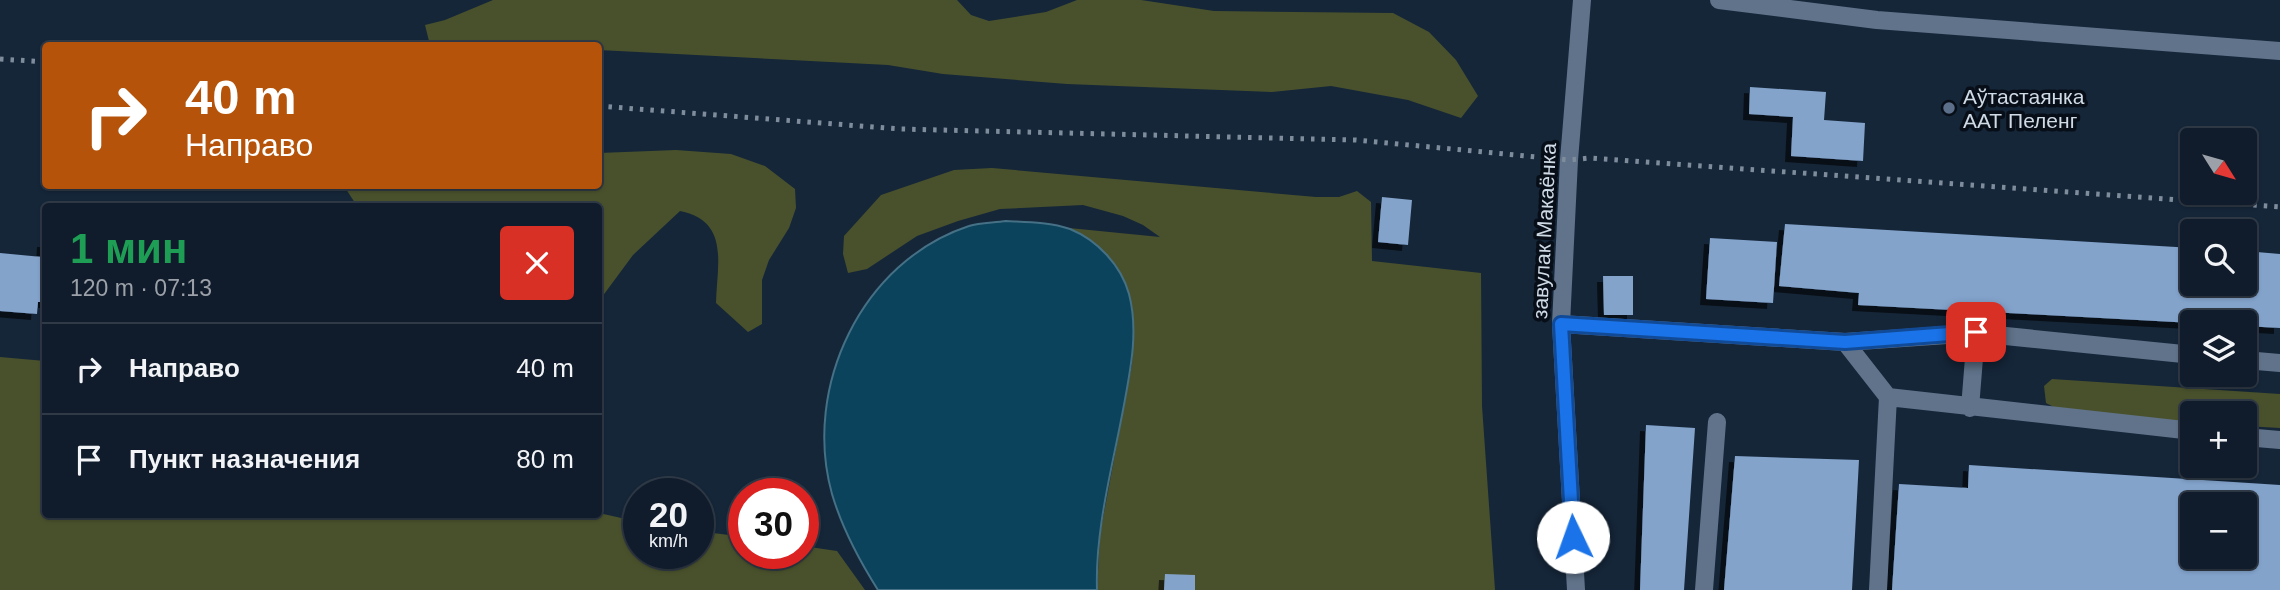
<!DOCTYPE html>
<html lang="ru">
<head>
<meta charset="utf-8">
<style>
	:root { --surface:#101c2b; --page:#192533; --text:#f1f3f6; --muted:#9ca1a9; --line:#303a47 }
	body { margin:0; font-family:Helvetica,sans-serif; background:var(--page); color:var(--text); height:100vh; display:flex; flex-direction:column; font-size:26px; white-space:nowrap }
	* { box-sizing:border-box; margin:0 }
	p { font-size:23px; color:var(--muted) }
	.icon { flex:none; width:38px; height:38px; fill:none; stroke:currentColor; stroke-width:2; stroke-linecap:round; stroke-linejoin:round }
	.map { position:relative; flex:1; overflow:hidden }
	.sheet { position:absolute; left:42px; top:203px; width:560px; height:315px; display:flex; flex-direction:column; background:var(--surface); border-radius:7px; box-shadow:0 2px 5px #0004,0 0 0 2px var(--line) }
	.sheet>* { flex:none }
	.top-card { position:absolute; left:42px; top:42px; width:560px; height:147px; border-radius:7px; box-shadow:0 2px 5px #0004,0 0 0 2px var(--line); background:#b45309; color:#fff; overflow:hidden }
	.needle { width:46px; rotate:127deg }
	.tools { position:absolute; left:2180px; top:128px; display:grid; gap:14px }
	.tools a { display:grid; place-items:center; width:77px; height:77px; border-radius:7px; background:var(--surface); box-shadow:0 2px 5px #0004,0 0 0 2px var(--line); font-size:35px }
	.speed { position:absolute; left:623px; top:478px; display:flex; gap:14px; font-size:35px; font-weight:700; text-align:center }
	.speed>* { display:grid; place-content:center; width:91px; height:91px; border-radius:50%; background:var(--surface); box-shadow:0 2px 5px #0004,0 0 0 2px var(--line); line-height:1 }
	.speed small { font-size:18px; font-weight:400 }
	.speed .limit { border:10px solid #d22; background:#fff; color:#111 }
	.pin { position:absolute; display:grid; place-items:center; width:60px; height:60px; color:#fff; margin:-30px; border-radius:14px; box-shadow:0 4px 10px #0006 }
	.me { position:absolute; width:77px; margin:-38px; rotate:357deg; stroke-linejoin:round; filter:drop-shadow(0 0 5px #0008) }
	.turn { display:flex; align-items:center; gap:24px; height:147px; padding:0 28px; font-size:32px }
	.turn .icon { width:91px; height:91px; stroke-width:2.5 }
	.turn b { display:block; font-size:49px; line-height:60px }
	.round { display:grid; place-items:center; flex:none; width:74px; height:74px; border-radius:7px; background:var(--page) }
	.overview { display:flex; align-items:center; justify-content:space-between; height:119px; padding:0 28px }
	h1 { font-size:42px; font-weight:700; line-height:52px; color:#1e9e55 }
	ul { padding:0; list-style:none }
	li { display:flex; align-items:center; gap:21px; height:91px; padding:0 28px; border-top:2px solid var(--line) }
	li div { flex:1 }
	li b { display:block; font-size:26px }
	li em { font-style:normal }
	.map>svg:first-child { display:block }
</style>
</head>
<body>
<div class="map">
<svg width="2280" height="590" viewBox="0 0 2280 590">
	<defs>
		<filter id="shadow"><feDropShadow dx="-6" dy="6" stdDeviation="0" flood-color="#0009"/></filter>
	</defs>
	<rect width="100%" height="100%" fill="#152639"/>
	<path fill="#49512c" d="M493,0H957L971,15L989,21L1046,12L1077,0H1141L1214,11L1393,13L1429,32L1456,60L1478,96L1461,118L1408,100L1331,86L1272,92L1067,84L943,74L888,65L599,50L598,46L430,45L425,25L445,20Z
		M676,150L731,154L765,166L795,189L796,208L789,228L769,260L762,280V324L748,332L716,303C717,264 730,221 680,211L633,255L599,301L598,206H357L344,186H598L599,153Z
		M992,168L1316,197H1339L1357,191L1371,202L1372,261L1481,273L1482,406L1495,590H1097L1100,534L1132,364L1134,326L1095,243L1069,228L1160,237L1143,225L1123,216L1083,205L1000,209L958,221L917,236L867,269L848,273L843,254L844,236L881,195L954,170Z
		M0,357L45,361L46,514L599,513L639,522V553H698V531L744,537V553H803V546L837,551L865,590H0Z
		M2052,379L2280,394V428L2245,426V413H2193V423L2071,416L2046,403L2044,386Z"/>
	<path fill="#0a435b" stroke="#457085" stroke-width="2" d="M1006,221C1026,222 1050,222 1070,229C1097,240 1121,265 1129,294C1139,332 1130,372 1123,410C1112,469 1095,530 1097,590H878C859,560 842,528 832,494C802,387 862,261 969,226C980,222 994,223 1006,221Z"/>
	<path fill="#83a3cb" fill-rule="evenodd" filter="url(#shadow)" d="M1750,87L1826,92L1824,120L1865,123L1863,161L1791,156L1793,117L1749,114Z
		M1382,197L1412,200L1408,245L1378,242Z
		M1785,224L2193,248V284H2245V251L2280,254V328L2245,326V322L2193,323L1858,305L1859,293L1779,286Z
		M1710,238L1777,242L1773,303L1706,299Z
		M43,241H46V302H38L37,314L0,311V253L42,257Z
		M1603,276H1633V315H1604Z
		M1646,425L1695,428L1684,590H1640Z
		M1735,456L1859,460L1852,590H1724Z
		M1969,465L2280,485V590H1892L1899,484L1968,488ZM2193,504H2245V556H2193Z
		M1165,574L1195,575V590H1164Z"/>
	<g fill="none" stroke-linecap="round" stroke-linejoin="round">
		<path stroke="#60738a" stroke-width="18" d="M1561,324L1845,342L1888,397L2193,431
			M1845,342L1976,333
			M2245,360L2280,363
			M1970,408L1976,333L2193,355
			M2245,437L2280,440
			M1704,590L1717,422
			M1878,590L1888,397"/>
		<path stroke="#60738a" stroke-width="18" d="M1719,0L1877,20L2280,51
			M1576,590L1561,324L1569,160L1582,0"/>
		<path stroke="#7e8c9c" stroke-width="5" stroke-dasharray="3.5 7" stroke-linecap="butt" d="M0,59L46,62
			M598,106L900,129L1356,140L1569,160L1590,158L2280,207"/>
	</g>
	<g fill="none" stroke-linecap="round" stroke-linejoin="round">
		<defs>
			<path id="route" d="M1573,537L1561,324L1845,342L1976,332"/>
		</defs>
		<use href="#route" stroke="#114b97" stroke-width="18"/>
		<use href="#route" stroke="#1a73e8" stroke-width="12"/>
	</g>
	<circle fill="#5c6f8a" stroke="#080e17" stroke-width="2.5" cx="1949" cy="108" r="7"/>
	<g text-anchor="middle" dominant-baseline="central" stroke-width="7" stroke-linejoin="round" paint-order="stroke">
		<g font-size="21" fill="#cfdae7" stroke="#080e17" text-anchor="start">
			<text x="1963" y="96">Аўтастаянка<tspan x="1963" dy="24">ААТ Пеленг</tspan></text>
		</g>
		<g font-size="21" fill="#cfdae7" stroke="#080e17">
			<text transform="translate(1544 231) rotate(-87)">завулак Макаёнка</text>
		</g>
	</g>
</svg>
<div class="tools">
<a><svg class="needle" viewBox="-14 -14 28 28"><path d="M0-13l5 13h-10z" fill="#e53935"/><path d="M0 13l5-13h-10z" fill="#9ca1a9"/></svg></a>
<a><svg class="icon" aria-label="search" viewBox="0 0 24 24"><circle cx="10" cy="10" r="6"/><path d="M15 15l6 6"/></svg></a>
<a><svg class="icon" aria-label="layers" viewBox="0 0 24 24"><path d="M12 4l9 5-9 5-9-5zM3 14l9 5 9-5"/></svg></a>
<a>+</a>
<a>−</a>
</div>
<div class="speed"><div>20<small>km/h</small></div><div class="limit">30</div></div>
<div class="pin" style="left:1976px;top:332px;background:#d93025"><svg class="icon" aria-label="arrive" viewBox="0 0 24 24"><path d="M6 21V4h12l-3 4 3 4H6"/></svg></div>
<svg class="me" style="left:1573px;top:537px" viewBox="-20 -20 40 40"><circle r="19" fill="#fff"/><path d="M0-13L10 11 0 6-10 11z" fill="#1a73e8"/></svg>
<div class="top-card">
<div class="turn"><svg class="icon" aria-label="right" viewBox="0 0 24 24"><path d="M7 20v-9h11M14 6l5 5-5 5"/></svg><div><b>40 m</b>Направо</div></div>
</div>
<section class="sheet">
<div class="overview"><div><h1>1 мин</h1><p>120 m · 07:13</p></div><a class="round" style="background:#d93025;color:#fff"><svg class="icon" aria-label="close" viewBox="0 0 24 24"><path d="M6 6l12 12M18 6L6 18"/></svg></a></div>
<ul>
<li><svg class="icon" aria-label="right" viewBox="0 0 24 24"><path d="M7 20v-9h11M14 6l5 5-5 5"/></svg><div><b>Направо</b></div><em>40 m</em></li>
<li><svg class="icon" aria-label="arrive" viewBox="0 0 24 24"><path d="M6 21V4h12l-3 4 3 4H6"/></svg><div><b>Пункт назначения</b></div><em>80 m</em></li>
</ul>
</section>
</div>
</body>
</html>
